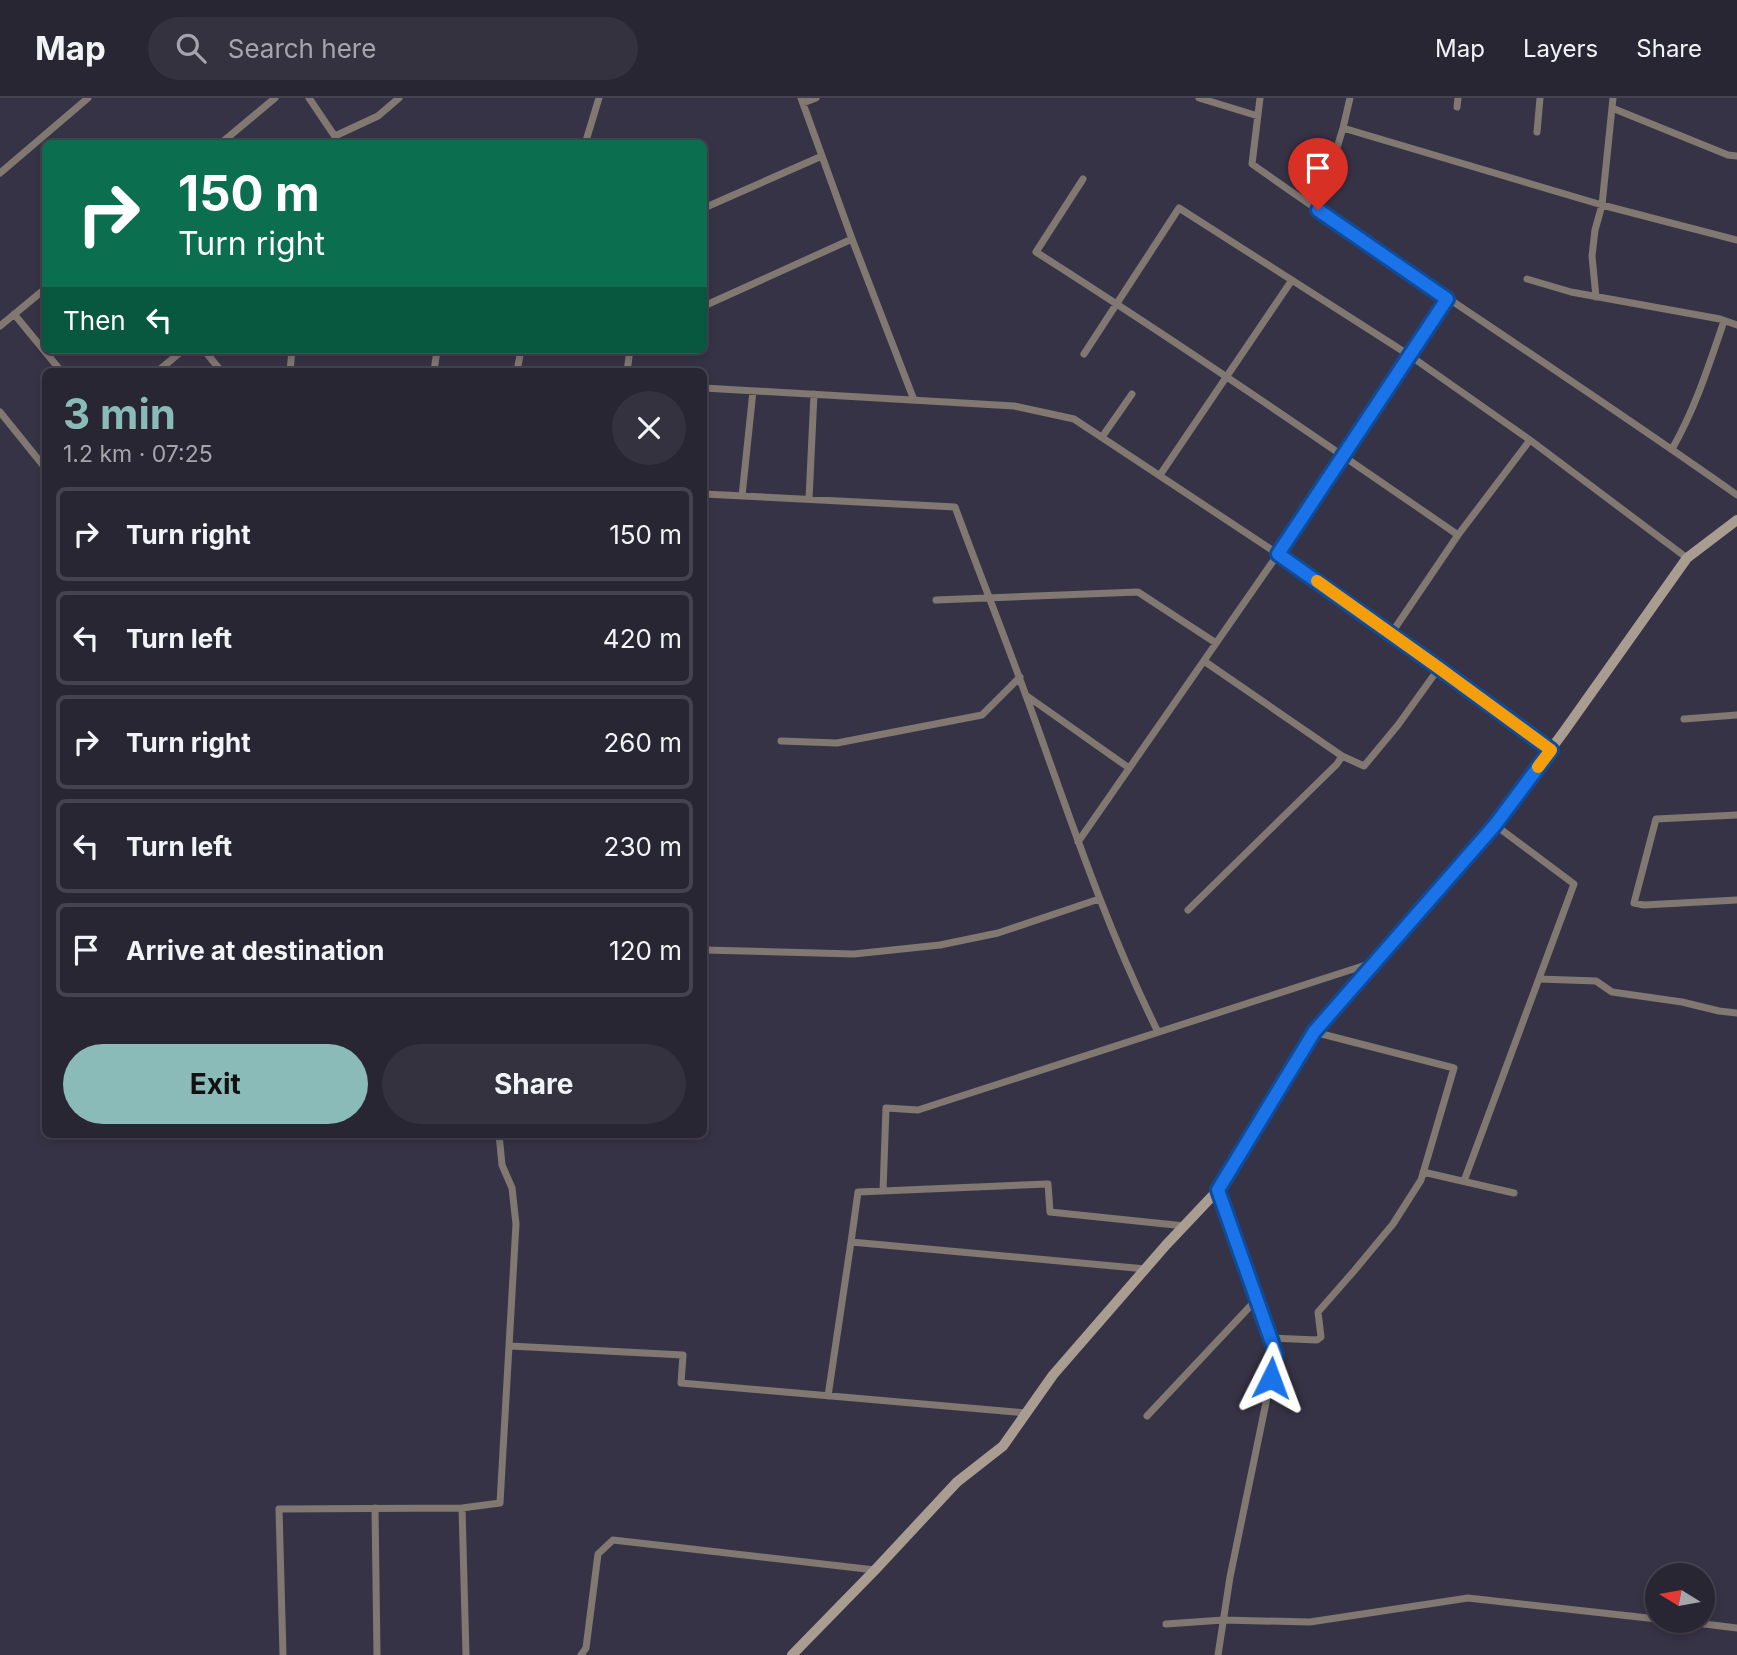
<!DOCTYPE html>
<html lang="en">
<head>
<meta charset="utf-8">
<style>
	:root { --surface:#292634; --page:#353240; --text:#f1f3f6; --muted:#a5a5ac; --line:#45434f; --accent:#8bbbb9 }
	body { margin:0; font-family:Inter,sans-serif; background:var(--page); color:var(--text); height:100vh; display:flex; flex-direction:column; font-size:26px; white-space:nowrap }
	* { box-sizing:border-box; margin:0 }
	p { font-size:23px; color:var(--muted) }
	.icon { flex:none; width:38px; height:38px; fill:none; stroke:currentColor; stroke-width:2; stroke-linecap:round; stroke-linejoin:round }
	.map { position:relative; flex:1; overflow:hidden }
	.details { position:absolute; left:42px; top:270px; width:665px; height:770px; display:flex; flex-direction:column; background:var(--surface); border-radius:10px; box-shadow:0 4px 10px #0003,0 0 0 2px var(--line) }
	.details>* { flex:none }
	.guide { position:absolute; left:42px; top:42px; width:665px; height:214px; border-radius:10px; box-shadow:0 4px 10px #0003,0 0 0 2px var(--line); background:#0b6e4f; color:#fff; overflow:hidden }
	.needle { width:46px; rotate:281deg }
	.controls { position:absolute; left:1645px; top:1465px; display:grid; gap:14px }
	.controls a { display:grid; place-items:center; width:70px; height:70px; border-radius:50%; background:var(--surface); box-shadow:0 4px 10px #0003,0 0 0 2px var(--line); font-size:35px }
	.pin { position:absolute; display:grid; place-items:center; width:60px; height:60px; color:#fff; margin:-72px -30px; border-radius:50% 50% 50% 0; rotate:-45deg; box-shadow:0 0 7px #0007 }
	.pin .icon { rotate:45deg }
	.me { position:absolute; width:77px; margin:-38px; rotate:3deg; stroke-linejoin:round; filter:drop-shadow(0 0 5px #0008) }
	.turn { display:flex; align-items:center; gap:24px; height:147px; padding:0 21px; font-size:32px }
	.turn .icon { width:91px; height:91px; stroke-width:2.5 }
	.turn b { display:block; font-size:49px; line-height:60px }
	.then { display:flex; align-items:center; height:66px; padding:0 21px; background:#0003; gap:14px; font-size:26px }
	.round { display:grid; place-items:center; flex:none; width:74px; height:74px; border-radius:37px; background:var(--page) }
	.summary { display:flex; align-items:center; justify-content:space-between; height:119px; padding:0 21px }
	h1 { font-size:42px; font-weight:700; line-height:52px; color:var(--accent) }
	.cta { display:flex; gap:14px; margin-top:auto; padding:14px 21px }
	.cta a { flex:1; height:80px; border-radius:42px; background:var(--accent); color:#111; font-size:28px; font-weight:700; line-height:80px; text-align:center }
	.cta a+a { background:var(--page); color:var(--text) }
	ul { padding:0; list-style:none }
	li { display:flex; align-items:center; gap:21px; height:94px; margin:0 14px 10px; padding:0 7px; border:4px solid var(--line); border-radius:10px }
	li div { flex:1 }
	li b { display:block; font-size:26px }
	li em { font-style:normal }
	header { display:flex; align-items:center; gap:42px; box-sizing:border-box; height:98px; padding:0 35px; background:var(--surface); border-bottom:2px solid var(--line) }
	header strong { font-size:33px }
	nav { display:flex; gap:38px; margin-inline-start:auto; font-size:24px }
	.search { width:490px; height:63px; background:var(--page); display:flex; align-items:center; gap:18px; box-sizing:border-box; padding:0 24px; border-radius:38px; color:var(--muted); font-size:26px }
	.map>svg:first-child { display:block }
</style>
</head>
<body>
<header>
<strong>Map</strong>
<div class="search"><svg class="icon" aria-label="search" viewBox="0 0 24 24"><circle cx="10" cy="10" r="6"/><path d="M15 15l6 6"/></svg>Search here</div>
<nav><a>Map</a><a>Layers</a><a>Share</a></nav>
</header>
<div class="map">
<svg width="1737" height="1557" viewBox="0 0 1737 1557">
	<rect width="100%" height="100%" fill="#373346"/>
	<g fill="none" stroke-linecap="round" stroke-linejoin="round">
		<path stroke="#807871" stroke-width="7" d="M309,0L340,46
			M801,0L852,141L914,302
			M1199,0L1258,18
			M1260,0L1252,66C1412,179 1577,284 1737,397
			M803,5L816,0
			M1457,9L1458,0
			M1612,10L1728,57L1737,58
			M1343,30L1602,107L1737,142
			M1537,34L1540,0
			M335,38L378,18L399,0
			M220,46L275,0
			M585,46L599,0
			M0,75L88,0
			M1083,81L1036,154C1179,245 1319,341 1458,437
			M704,110L822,58
			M1318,112L1343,30L1350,0
			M1527,181L1571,194L1720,221L1737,227
			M1596,199L1592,158L1595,132L1602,107L1613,0
			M704,208L852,141
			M14,216L61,273
			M0,228L46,190
			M204,252L221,273
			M1084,256L1179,110L1409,257L1530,342L1687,460
			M158,273L183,252
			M290,273L292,252
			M434,273L437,252
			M517,273L521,252
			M627,273L630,252
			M704,290L1014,308L1074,321L1278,456L1439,570L1551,652
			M0,314L46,371
			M1102,339L1132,296
			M1672,351C1695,311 1709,267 1724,223
			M1160,377L1292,182
			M704,396L955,409C982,482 1011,555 1037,628C1074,732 1109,835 1158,934
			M742,398L753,293
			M809,401L814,296
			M936,502L1138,494L1216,545
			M1391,536L1458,437L1530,342
			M1204,563L1342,658L1364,668L1398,627L1439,570
			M1027,598L1129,670
			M1684,621L1737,617
			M781,643L837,645L982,617L1020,579
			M1737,717L1656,721L1634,805L1644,807L1737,802
			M1078,744L1278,456L1447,201
			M1188,812L1337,666L1342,658
			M704,852L854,856L940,847L998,835L1099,801
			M1539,881L1596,883L1612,894L1682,904L1719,913L1737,915
			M1423,1074L1514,1095
			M1464,1083L1574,786L1495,727
			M1218,1092L1276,1256L1230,1479L1218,1557
			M883,1093L886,1010L918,1012L1372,865
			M851,1144L1146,1171
			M1270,1240L1317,1242L1321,1239L1318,1214L1354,1173L1393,1126L1421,1082L1454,970L1314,934
			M510,1248L683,1257L681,1285L1026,1315
			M828,1298L851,1144L858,1094L1048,1086L1050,1114L1185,1128
			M1147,1318L1256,1202
			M375,1410L377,1557
			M462,1410L466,1557
			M1672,1522L1737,1530
			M1166,1526L1223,1522L1310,1524L1468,1500L1657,1521
			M283,1557L279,1411L462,1410L500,1405L516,1126L512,1090L502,1067L499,1036
			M581,1557L586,1550L598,1456L613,1442L875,1472"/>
		<path stroke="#a99c91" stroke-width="10" d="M792,1557L875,1472L957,1384L1003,1348L1053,1277L1166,1147L1218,1092L1314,934L1495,727L1565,632L1687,460L1737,422"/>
	</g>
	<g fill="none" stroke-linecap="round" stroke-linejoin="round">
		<defs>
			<path id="route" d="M1271,1280L1276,1256L1218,1092L1314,934L1495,727L1551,652L1439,570L1278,456L1447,201L1318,112"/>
		</defs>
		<use href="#route" stroke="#114b97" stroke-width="18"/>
		<use href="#route" stroke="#1a73e8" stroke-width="12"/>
		<path stroke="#f59e0b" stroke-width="12" d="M1317,483L1439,570L1551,652L1538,669"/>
	</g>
</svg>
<div class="controls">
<a><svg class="needle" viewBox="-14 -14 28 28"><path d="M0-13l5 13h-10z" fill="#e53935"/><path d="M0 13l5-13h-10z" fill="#a5a5ac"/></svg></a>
</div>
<div class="pin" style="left:1318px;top:112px;background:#d93025"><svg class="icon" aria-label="arrive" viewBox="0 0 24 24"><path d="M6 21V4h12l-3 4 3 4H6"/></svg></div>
<svg class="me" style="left:1271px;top:1280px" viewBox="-20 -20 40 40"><path d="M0-17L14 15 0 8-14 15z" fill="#1a73e8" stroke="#fff" stroke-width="4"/></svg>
<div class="guide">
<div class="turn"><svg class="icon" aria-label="right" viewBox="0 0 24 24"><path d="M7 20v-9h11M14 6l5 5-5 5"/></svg><div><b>150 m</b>Turn right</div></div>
<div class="then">Then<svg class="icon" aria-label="left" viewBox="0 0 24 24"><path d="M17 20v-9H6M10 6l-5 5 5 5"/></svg></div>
</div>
<section class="details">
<div class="summary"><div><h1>3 min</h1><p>1.2 km · 07:25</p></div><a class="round"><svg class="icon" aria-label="close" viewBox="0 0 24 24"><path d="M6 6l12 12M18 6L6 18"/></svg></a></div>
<ul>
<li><svg class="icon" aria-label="right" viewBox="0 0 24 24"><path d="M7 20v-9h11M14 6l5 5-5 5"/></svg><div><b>Turn right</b></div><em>150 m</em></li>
<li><svg class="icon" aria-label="left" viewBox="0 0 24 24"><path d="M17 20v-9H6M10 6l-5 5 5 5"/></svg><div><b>Turn left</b></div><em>420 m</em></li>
<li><svg class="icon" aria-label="right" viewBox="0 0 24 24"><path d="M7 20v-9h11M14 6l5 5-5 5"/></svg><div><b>Turn right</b></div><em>260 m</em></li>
<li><svg class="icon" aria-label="left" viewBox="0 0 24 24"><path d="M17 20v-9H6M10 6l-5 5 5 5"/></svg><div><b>Turn left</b></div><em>230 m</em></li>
<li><svg class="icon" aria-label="arrive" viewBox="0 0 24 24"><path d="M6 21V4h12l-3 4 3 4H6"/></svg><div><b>Arrive at destination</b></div><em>120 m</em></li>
</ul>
<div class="cta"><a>Exit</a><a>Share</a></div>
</section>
</div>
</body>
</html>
